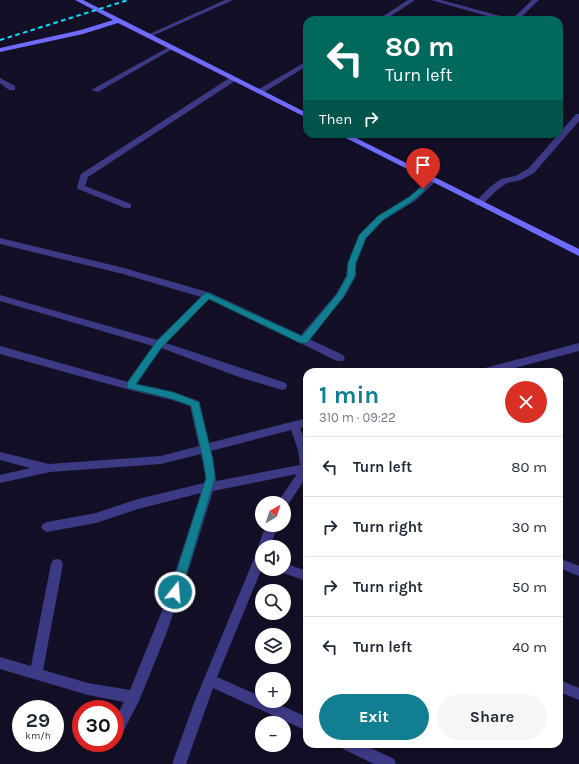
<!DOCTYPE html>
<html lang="en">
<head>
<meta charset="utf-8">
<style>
	:root { --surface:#fff; --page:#f6f6f7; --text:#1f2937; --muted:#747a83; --line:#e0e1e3; --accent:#117e91 }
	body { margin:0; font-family:Karla,sans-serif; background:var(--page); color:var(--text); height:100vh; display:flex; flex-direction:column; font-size:15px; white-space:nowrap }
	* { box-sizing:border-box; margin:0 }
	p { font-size:13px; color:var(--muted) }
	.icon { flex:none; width:22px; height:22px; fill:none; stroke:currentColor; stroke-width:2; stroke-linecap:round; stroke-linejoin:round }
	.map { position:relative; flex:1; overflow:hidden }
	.panel { position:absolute; left:303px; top:368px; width:260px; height:380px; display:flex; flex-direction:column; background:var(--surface); border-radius:12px; box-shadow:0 2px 6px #0003 }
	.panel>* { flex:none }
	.guide { position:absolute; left:303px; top:16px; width:260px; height:122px; border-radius:12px; box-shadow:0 2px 6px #0003; background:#00695c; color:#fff; overflow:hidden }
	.needle { width:26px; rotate:39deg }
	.fabs { position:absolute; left:255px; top:496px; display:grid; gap:8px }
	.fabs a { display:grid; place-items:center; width:36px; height:36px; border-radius:50%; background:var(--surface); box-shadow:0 2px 6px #0003; font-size:20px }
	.speed { position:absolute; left:12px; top:700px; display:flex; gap:8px; font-size:20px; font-weight:700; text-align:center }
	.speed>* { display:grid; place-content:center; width:52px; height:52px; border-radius:50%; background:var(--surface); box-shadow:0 2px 6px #0003; line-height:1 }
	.speed small { font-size:10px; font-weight:400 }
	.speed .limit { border:6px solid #d22; background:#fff; color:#111 }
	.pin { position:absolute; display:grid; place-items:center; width:34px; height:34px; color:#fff; margin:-41px -17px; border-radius:50% 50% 50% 0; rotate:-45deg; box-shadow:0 0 4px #0007 }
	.pin .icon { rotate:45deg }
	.me { position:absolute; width:44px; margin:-22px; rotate:17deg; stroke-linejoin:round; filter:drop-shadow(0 0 3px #0008) }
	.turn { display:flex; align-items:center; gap:14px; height:84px; padding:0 16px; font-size:18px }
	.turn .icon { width:52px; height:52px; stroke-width:2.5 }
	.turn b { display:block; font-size:28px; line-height:34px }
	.then { display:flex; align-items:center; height:38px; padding:0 16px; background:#0003; gap:8px; font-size:15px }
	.round { display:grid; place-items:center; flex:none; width:42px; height:42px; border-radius:21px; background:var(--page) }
	.overview { display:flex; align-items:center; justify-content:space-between; height:68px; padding:0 16px }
	h1 { font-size:24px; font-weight:700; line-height:30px; color:var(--accent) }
	.action { display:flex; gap:8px; margin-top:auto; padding:8px 16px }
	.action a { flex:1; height:46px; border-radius:24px; background:var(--accent); color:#fff; font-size:16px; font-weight:700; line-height:46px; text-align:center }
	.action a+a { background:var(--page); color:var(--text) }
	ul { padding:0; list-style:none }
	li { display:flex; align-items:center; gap:12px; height:60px; padding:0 16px; border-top:1px solid var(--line) }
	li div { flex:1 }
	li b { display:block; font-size:15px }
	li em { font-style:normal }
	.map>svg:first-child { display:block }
</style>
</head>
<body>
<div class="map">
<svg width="579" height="764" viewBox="0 0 579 764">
	<rect width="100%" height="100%" fill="#130f26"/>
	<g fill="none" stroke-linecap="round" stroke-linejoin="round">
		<path fill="#3d3a85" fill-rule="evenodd" d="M225,0H233L150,37L145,36Z
			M408,0H415L385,20H377Z
			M431,0H441L512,19L532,0H539L518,20H501Z
			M169,47L174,48L98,92L91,90Z
			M307,61V66L261,94L254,92Z
			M231,77L238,79L88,177L85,186L131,204V208H125L78,189L77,187L81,174Z
			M0,78L15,86V90H9L0,83Z
			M576,114H579V121L534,173L521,180L507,183L496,191L482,205H476V201L490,187L501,179L515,176L528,169Z
			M430,178H436L437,180L415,201L384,220L366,238L356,263V276L345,296L309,339L343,355L345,358L343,361H337L209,299L166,343L286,383L287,386L286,389L282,390L239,377L161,348L137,384L173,392L199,401L209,443L307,418V426L300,428L307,446V476L287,506L284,507V503H277L297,474L213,491L187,575L165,637L139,701L122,734L115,735V719L124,702L88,695L0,669V657L31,666L51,564L53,560L57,559L61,560L63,564L43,670L88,683L130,690L164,606L201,493L138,509L96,523L47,532L43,530L41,527L43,524L47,522L96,513L138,499L204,483L206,478L201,454L161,464L50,472L0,483V475L30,468L0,460V452L49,464L161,456L199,446L190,406L172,400L130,390L0,354V346L128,382L153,346L0,301V295L157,340L201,297L123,274L0,244V238L124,268L211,293L301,335L336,294L346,276L348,263L359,235L378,216L409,197ZM291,430L298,450L300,465L216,481V478L211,451Z
			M579,343V351L499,372H480L485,368Z
			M266,525H278L270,547H262V568L217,677L262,697V701H271L307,717V731L213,688L186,764H172L194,703L256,554L260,550L258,547Z
			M559,558L579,566V576L559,568Z
			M284,563L307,571V581L280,572L279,569H284Z
			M559,680L579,688V700L559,692Z
			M341,744H362L394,759L396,764H374L343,749Z"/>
		<path fill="#6f6bff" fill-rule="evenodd" d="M75,0H83L307,113V118L118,23L83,34L0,52V48L81,30L113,20Z
			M338,134H348L579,249V256Z"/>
		<path stroke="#00e5ff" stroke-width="2" stroke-dasharray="4.5 3.5" stroke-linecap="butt" d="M0,40L128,0"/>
	</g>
	<path fill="#117e91" stroke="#0b525e" d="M420,188L426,189L414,200L383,220L366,238L356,263L355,276L344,296L307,343H300L209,299L162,347L136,384L173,392L199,402L213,460L215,478L181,592L179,596L175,597L172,596L170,592L206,478L203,460L191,406L172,399L127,388V383L156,342L205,293H208L302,336L337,294L347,276L348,263L359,235L378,216L409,197Z"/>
</svg>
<div class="fabs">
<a><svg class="needle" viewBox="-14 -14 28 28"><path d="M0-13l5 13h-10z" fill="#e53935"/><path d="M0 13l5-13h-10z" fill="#747a83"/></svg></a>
<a><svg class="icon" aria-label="sound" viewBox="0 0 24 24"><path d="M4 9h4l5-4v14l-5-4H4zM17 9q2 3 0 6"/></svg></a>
<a><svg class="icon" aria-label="search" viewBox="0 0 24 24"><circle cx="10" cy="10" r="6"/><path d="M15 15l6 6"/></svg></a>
<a><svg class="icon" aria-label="layers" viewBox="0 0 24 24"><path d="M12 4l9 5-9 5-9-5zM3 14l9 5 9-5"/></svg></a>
<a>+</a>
<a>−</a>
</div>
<div class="speed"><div>29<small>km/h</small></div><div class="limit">30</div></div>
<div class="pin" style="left:423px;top:189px;background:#d93025"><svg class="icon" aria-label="arrive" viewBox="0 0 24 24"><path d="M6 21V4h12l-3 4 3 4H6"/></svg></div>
<svg class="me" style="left:175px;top:592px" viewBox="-20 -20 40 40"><circle r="17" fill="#117e91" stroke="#fff" stroke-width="3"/><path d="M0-11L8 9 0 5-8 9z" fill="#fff"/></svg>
<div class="guide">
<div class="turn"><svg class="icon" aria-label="left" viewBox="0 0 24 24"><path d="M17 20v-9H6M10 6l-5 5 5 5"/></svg><div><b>80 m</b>Turn left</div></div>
<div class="then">Then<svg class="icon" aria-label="right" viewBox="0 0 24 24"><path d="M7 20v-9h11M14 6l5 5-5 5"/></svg></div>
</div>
<section class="panel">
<div class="overview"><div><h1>1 min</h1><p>310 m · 09:22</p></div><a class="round" style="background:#d93025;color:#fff"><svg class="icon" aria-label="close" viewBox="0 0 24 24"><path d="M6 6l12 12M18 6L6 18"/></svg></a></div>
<ul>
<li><svg class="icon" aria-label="left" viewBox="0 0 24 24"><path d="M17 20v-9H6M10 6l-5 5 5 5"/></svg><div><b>Turn left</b></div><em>80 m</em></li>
<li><svg class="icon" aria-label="right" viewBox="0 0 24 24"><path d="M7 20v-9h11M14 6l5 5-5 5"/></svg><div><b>Turn right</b></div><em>30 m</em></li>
<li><svg class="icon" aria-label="right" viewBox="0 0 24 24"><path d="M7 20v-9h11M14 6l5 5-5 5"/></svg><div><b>Turn right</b></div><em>50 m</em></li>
<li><svg class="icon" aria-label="left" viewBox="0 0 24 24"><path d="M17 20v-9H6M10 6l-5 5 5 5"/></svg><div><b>Turn left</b></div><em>40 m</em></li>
</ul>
<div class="action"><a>Exit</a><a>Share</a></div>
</section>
</div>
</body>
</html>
